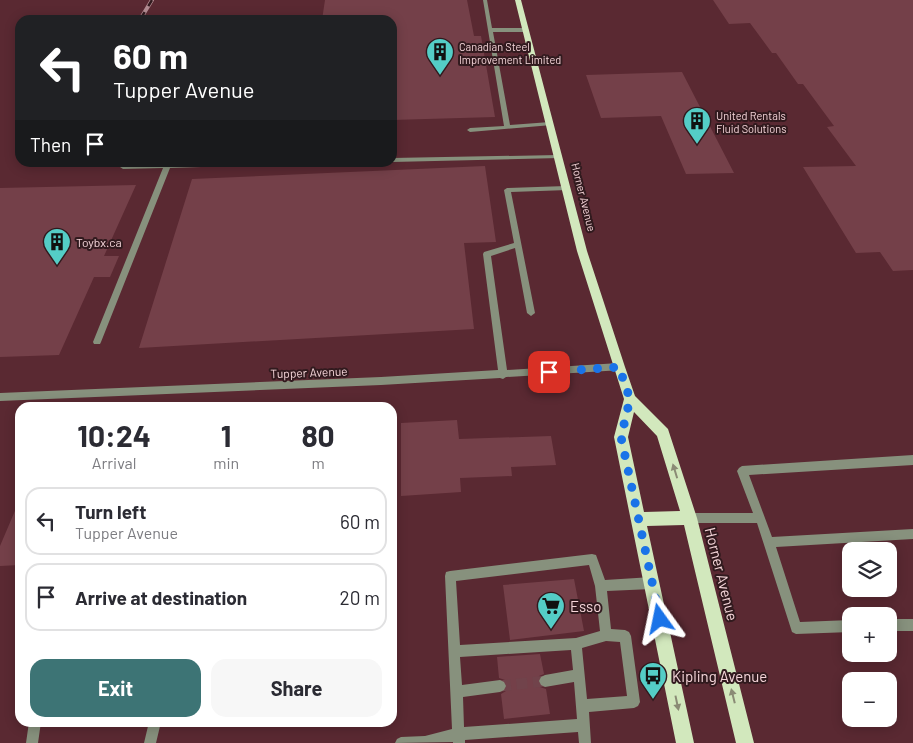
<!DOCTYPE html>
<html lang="en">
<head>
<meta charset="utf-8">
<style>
	:root { --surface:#fff; --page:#f7f7f7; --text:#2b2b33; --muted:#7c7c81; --line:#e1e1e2; --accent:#3d7475 }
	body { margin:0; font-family:Barlow,sans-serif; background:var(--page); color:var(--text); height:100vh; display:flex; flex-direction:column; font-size:19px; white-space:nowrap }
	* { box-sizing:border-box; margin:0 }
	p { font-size:16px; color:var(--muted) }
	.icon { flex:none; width:28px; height:28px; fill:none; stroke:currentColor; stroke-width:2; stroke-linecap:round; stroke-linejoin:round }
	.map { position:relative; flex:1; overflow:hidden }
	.panel { position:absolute; left:15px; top:402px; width:382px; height:325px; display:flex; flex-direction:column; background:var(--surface); border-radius:15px; box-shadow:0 2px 12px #0003 }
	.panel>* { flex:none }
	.top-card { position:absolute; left:15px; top:15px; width:382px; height:152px; border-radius:15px; box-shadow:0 2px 12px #0003; background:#202124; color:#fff; overflow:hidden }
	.tools { position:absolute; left:842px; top:542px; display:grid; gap:10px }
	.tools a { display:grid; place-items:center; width:55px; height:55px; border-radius:10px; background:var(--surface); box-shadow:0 2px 12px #0003; font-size:25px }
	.pin { position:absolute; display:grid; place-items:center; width:42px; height:42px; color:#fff; margin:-21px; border-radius:10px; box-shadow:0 2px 8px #0006 }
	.me { position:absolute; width:55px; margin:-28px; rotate:348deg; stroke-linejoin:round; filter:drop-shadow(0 0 4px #0008) }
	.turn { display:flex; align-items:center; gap:18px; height:105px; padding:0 15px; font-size:22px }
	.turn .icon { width:65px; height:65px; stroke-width:2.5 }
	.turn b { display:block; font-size:35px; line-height:42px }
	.then { display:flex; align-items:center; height:48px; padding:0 15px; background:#0003; gap:10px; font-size:19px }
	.eta { display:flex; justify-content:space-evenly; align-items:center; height:85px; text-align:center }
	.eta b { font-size:30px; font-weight:700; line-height:35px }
	.button { display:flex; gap:10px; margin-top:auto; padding:10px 15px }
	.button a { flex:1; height:58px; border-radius:15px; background:var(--accent); color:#fff; font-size:20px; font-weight:700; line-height:58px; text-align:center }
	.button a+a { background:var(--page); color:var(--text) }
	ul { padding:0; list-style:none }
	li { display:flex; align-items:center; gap:15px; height:68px; margin:0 10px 8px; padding:0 5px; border:2px solid var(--line); border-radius:15px }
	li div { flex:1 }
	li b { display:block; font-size:19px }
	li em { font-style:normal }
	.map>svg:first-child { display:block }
</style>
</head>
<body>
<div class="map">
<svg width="913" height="743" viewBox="0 0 913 743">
	<rect width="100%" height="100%" fill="#5a2932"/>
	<path fill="#744049" d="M325,0H467L474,36H481L495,117L392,120V20H322Z
		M713,0H913V270L893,271L880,252L856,253L803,167L856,166L827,127L834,126L803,84H798L776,53H772L750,23L729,24Z
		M682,72L734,173L686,174L661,116L601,118L586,75Z
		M485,166L496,242L464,243L474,329L139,348L192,179Z
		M136,185L104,256H119L110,277H94L59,355L0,357V188Z
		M457,420L459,439L551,436L556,465L511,467L512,476L460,478L461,492L401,496V423Z
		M20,499V565L0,566V546Z
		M574,579L584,631L510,640L503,585Z
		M540,654L544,674L539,676L537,682L540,687L546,689L550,714L504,719L501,694L506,691L508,685L505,680L499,678L497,657Z"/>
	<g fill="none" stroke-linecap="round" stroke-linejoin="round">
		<path stroke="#71434b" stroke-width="11" stroke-dasharray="11 5.5" stroke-linecap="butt" d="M500,686L545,681"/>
		<path fill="#87917d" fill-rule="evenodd" d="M483,0H487L492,28H526L529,30L526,32H493L510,125L550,122L552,123V125L470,132L467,130L470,128L504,126Z
			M558,155L560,156V158L392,162V158Z
			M209,162H303L300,164L170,168L101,342L100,344H94L93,342L163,168L123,169L120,167L123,165Z
			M566,186L569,188L568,190L511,192L535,313L531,316L527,313L515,248L491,256L507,370L619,363L622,364L623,367L622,370L506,377L503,379L500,378L381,385L0,401V393L381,377L498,370L483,254L484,252L514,243L504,190L507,188Z
			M913,455V465L749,475L772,537L913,529V539L776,547L800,622L851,620V632L796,634L792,632L757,523H690L686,522L685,518L686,514L690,513H753L737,471L739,468L742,466Z
			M592,554L596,555L605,580L652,577L656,579L658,583L656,587L652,589L607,591L611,629L625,630L629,632L631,636L640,702L638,706L634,708L589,712L591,743H579L578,732L465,740V743H453V742L395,743L397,739L401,737L425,736L452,729L445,576L446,572L450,571ZM589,565L595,586L600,631L576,638L460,645L456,581ZM606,641L620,642L627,696L587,699L582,648ZM571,650L573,670L545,675L541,677L539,681L541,685L545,687L574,682L577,719L464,727L463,697L500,692L504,690L506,686L504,682L500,680L462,685L460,657Z
			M889,619H913V631H889Z
			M29,722H41L38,743H26Z
			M149,722H161L156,743H144Z"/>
		<path fill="#d2e8bd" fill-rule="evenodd" d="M515,0H521L587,251L625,367L635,396L668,429L697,518L754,743H736L684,525L647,526L694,743H676L614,437L624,399L577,251ZM634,412L657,436L680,511L644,512L628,437Z"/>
		<defs>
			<path id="rail" d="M141,18L152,0"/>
		</defs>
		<use href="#rail" stroke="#b38c92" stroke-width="4"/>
		<use href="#rail" stroke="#311a1e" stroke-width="2.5" stroke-dasharray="7" stroke-linecap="butt"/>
	</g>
	<defs><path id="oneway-solid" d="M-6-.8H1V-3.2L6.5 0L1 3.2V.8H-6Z" transform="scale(1.25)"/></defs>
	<g fill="#8a8b75">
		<use href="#oneway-solid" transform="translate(675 471) rotate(-107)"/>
		<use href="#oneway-solid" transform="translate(733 696) rotate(-104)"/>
		<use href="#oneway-solid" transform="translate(677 703) rotate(78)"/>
	</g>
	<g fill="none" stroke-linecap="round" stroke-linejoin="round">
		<path stroke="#1a73e8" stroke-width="9" stroke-dasharray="0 16.2" d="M549,372L619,367L630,399L621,437L660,619"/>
	</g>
	<defs>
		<symbol id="building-pin" viewBox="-11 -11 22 30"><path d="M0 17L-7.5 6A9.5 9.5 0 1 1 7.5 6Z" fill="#54cdc6" stroke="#311a1e"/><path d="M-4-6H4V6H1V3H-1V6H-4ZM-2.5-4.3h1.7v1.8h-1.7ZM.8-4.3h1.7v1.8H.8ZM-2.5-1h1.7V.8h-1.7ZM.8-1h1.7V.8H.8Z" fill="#111"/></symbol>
		<symbol id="supermarket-pin" viewBox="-11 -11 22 30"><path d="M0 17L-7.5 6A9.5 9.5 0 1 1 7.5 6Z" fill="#54cdc6" stroke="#311a1e"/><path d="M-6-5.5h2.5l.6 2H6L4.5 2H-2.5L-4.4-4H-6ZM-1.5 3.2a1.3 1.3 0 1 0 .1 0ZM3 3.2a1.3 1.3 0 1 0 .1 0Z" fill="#111"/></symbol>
		<symbol id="bus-pin" viewBox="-11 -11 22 30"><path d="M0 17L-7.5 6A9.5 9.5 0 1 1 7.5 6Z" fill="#54cdc6" stroke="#311a1e"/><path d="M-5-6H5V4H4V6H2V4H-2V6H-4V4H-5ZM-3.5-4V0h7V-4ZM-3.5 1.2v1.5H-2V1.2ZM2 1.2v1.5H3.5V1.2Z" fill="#111"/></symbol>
	</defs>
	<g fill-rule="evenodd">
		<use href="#building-pin" x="424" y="36" width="32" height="43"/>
		<use href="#building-pin" x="681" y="105" width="32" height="43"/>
		<use href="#building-pin" x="41" y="226" width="32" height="43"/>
		<use href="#supermarket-pin" x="535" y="590" width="32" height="43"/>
		<use href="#bus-pin" x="637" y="660" width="32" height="43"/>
	</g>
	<g text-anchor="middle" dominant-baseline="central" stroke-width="4" stroke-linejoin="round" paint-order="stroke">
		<g font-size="11" fill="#f5d5d9" stroke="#311a1e" text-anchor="start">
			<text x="459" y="46">Canadian Steel<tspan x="459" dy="13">Improvement Limited</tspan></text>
			<text x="716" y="115">United Rentals<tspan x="716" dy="13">Fluid Solutions</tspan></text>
		</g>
		<g font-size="11" fill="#f5d5d9" stroke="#311a1e">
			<text transform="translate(584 197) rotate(76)">Horner Avenue</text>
		</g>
		<g font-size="12" fill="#f5d5d9" stroke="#311a1e" text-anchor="start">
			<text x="76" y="242">Toybx.ca</text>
		</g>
		<g font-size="12" fill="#f5d5d9" stroke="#311a1e">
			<text transform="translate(309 372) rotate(-2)">Tupper Avenue</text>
		</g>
		<g font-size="15" fill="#f5d5d9" stroke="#311a1e">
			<text transform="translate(722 574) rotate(76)">Horner Avenue</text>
		</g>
		<g font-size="15" fill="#f5d5d9" stroke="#311a1e" text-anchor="start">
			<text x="570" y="606">Esso</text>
			<text x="672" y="676">Kipling Avenue</text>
		</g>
	</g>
</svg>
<div class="tools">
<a><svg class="icon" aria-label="layers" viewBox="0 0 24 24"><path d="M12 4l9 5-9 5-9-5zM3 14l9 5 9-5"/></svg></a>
<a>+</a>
<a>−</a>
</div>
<div class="pin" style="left:549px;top:372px;background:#d93025"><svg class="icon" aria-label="arrive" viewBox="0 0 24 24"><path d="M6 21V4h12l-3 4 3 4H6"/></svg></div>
<svg class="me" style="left:660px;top:619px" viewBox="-20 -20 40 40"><path d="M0-17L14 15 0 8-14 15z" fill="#1a73e8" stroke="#fff" stroke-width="4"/></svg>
<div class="top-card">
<div class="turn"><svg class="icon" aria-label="left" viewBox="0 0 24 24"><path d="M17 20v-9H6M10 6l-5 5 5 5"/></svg><div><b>60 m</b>Tupper Avenue</div></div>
<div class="then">Then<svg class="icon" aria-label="arrive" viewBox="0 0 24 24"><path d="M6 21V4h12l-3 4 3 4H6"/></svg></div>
</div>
<section class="panel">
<div class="eta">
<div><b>10:24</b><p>Arrival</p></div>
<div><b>1</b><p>min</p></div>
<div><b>80</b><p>m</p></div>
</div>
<ul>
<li><svg class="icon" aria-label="left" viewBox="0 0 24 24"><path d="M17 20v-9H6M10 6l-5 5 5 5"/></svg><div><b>Turn left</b><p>Tupper Avenue</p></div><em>60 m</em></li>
<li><svg class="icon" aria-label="arrive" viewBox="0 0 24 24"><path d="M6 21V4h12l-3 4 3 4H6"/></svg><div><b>Arrive at destination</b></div><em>20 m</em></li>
</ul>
<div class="button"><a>Exit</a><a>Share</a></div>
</section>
</div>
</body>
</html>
